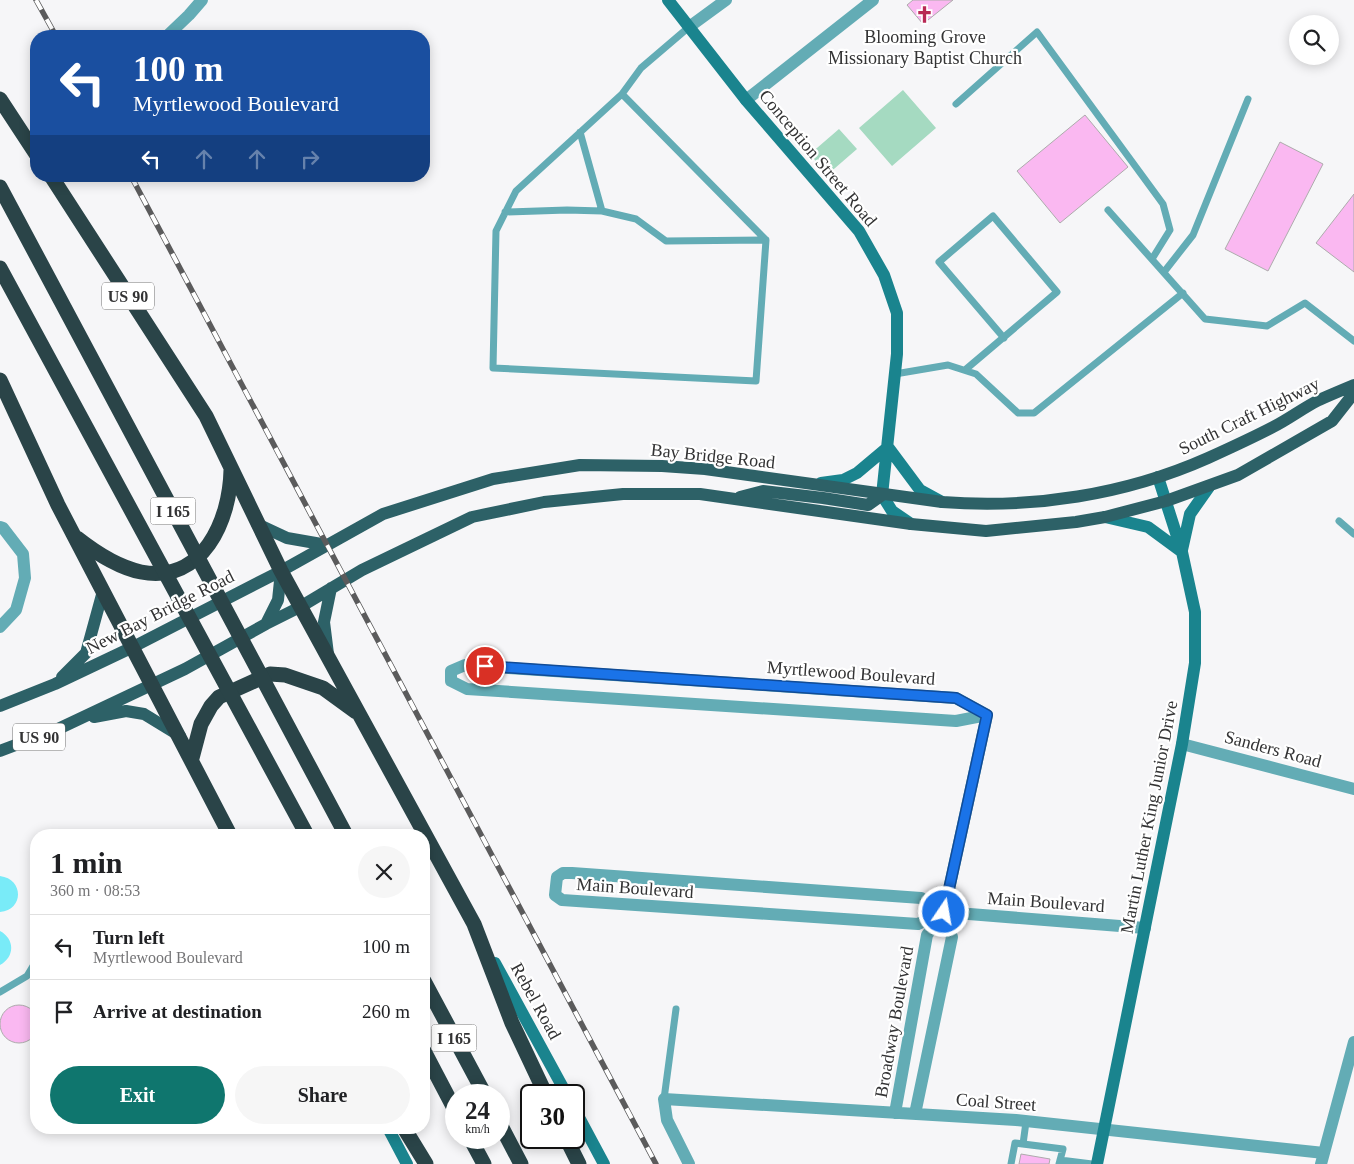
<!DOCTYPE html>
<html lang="en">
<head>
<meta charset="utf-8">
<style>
	:root { --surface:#fff; --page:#f6f6f6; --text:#202124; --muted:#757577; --line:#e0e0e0; --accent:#0f766e }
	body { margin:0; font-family:"Times New Roman",serif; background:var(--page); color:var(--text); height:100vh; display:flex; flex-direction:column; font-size:19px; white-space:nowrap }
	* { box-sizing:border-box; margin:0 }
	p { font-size:16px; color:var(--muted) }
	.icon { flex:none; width:28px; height:28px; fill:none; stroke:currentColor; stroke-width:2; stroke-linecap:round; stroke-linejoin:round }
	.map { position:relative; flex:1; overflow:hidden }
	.drawer { position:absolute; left:30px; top:829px; width:400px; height:305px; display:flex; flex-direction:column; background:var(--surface); border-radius:20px; box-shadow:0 2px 12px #0003 }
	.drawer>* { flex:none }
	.guide { position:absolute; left:30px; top:30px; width:400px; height:152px; border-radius:20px; box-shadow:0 2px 12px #0003; background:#1a4fa0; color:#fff; overflow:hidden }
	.tools { position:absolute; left:1289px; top:15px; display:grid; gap:10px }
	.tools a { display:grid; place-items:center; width:50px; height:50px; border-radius:50%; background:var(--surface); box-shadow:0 2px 12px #0003; font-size:25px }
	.speed { position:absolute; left:445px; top:1084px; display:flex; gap:10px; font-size:25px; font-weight:700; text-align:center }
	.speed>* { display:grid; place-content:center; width:65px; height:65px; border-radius:50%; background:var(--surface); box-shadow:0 2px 12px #0003; line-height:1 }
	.speed small { font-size:12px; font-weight:400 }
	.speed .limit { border:2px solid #111; border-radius:8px; background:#fff; color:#111 }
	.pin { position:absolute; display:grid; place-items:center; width:42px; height:42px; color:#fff; margin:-21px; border:2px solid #fff; border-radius:50%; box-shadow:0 1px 5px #0007 }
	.me { position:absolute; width:55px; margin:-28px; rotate:12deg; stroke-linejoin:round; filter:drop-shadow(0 0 4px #0008) }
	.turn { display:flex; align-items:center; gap:18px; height:105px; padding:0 20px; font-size:22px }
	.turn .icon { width:65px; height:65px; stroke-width:2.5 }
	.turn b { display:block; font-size:35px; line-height:42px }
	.lanes { display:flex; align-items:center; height:48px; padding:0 20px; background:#0003; justify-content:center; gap:25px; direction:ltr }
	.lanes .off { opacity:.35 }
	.round { display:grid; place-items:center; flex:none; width:52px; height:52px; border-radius:26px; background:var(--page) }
	.head { display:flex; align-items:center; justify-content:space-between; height:85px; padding:0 20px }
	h1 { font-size:30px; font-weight:700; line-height:38px }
	.primary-button { display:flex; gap:10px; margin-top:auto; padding:10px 20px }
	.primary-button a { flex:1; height:58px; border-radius:30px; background:var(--accent); color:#fff; font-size:20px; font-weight:700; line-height:58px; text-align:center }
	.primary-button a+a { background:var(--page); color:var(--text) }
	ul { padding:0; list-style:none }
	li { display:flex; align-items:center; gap:15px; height:65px; padding:0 20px; border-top:1px solid var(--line) }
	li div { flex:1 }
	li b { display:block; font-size:19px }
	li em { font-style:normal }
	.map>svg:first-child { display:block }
</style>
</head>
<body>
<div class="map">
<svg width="1354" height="1164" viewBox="0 0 1354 1164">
	<rect width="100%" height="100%" fill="#f6f6f8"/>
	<path fill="#a5dac1" d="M903,90L936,128L892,166L859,128Z
		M839,129L857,149L827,175L810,154Z"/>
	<path fill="#79ebf8" d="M0,876C24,879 24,910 0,912Z
		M0,931C15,939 15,957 0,965Z"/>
	<path fill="#fab8f1" stroke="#adabac" d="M913,0H953L923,24L907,5Z
		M1085,115L1128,167L1060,223L1017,171Z
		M1280,142L1323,164L1268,271L1225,249Z
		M1354,194V272L1316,243Z
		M0 1024a19 19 0 1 1 38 0a19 19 0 1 1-38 0Z
		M1021,1154L1050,1159L1049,1164H1019Z"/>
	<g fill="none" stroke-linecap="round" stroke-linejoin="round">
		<path stroke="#63acb5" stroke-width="7" d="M622,94L516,191L496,231L493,368L756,381L766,240L622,94L641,68L689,27
			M956,104L1037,32L1163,204L1170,230L1152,259
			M580,132L602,211
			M1108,210L1205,319L1267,326L1305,303L1354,341
			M505,212L567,210L602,211L636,219L666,241L766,240
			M1164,272L1193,235L1248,99
			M965,370L1057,292L993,216L939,262L1004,338
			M895,374L948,365L976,374L1018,413H1034L1183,293
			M1339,521L1354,534
			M0,992L27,976L36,961
			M664,1099L676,1009
			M1023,1144L1026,1122
			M1060,1160L1092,1164
			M1011,1164L1015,1143L1063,1149L1059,1164"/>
		<path stroke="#63acb5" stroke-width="12" d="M689,27L726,0
			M167,36L189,15L202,0
			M746,100L873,0
			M0,527L3,528L23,554L25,578L16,610L0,627
			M465,665L956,698L987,715L956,721L467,689L451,681V671Z
			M1182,744L1354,789
			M944,912L918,924L562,900L555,895L557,877L563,873H572L921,898L944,912L1145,928
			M895,1113L927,935L944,912L987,715
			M915,1114L952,937L944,912
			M689,1164L667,1120L664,1099L1016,1120L1324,1153
			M1321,1164L1354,1042"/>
		<path stroke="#1a848e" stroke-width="12" d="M668,0L746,100L859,231L884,275L897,313V354L882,495L892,511L911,524
			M821,483L843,480L857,473L888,447L920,490L942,502
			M1105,517L1148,527L1182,552
			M1182,550L1190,514L1209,487
			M495,963L567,1095
			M574,1108L604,1164
			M388,1128L407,1164
			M1097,1164L1182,744L1195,663V612L1182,552L1158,477"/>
		<path stroke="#2d6167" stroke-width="12" d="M740,497L763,491L823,498L868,505L882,495
			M257,524L287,538L327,545
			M266,624L278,600L281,571
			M328,654L324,622L331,588
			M62,677L86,653L103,591
			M0,706L55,684L133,647L281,571L383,514L493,479L580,465L662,466L705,469L942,502C1032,509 1125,495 1208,458C1230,448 1252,438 1273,427C1289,419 1303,408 1319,400C1330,395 1342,390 1354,385
			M94,717L126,711L144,714L180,736
			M0,751L58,729L185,669L266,624L300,607L362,570L472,517L544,502L623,494H700L911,524L986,531L1076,522L1105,517L1166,501L1238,475L1332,421L1354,393"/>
		<path stroke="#2a4448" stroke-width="15" d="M0,99L36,154
			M51,176L206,416L281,571L474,924L512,1023L546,1095
			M0,380L58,505L230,835
			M77,538C96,553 117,567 141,572C203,584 230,520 231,470
			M192,758L201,724L211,706L219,697L270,674L285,675L323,688L356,712
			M424,981L485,1095
			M424,1051L456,1112
			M499,1122L521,1164
			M404,1128L426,1164
			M470,1138L484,1164
			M566,1138L579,1164"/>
		<defs>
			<path id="rail" d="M36,0L56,36
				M131,176L656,1164"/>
		</defs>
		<use href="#rail" stroke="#5b5b5c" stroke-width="5.5"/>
		<use href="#rail" stroke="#fff" stroke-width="4" stroke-dasharray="11" stroke-linecap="butt"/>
		<path stroke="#2a4448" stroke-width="15" d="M0,187L346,835
			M0,268L307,835"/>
	</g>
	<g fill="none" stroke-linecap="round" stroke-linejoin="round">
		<defs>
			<path id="route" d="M485,666L956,698L987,715L944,912"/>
		</defs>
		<use href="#route" stroke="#114b97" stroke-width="12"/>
		<use href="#route" stroke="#1a73e8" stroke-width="9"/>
	</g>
	<defs>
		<symbol id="church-bare" viewBox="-9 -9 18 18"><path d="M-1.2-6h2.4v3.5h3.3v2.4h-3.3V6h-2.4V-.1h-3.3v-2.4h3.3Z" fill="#b82854" stroke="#fff" stroke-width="2.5" paint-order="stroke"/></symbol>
	</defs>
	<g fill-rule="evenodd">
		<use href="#church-bare" x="912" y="2" width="25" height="25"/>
	</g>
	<g text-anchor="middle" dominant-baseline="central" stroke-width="4.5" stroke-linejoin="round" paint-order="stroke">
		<g fill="#fff" stroke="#707071" stroke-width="1">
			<rect x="102" y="282.5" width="52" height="27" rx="4"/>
			<rect x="150.5" y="497.5" width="45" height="27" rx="4"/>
			<rect x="13" y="723.5" width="52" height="27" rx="4"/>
			<rect x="431.5" y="1024.5" width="45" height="27" rx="4"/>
		</g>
		<g font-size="16" font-weight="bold" fill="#333334">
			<text x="128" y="296">US 90</text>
			<text x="173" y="511">I 165</text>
			<text x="39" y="737">US 90</text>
			<text x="454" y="1038">I 165</text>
		</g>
		<g font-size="18" fill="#333334" stroke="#fff">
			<text x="925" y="37">Blooming Grove<tspan x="925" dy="21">Missionary Baptist Church</tspan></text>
		</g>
		<g font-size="18" fill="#333334" stroke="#fff">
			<text transform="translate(818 158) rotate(50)">Conception Street Road</text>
			<text transform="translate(1249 416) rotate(-26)">South Craft Highway</text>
			<text transform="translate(713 456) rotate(6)">Bay Bridge Road</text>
			<text transform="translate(160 612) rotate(-27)">New Bay Bridge Road</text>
			<text transform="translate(851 673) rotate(4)">Myrtlewood Boulevard</text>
			<text transform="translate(1273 749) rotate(15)">Sanders Road</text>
			<text transform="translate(1149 817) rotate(-79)">Martin Luther King Junior Drive</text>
			<text transform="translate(635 888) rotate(4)">Main Boulevard</text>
			<text transform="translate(1046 902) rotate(4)">Main Boulevard</text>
			<text transform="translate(536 1001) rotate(61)">Rebel Road</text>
			<text transform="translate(894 1022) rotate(-80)">Broadway Boulevard</text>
			<text transform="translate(996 1102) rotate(4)">Coal Street</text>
		</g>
	</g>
</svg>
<div class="tools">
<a><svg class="icon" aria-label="search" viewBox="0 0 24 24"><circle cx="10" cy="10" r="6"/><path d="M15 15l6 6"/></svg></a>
</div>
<div class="speed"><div>24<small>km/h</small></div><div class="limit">30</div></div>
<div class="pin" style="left:485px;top:666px;background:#d93025"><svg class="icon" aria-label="arrive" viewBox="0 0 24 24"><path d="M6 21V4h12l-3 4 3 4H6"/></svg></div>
<svg class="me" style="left:944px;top:912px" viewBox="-20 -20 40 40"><circle r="17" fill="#1a73e8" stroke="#fff" stroke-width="3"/><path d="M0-11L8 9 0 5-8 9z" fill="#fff"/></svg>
<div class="guide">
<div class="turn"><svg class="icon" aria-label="left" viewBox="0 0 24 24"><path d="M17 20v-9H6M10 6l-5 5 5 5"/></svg><div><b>100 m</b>Myrtlewood Boulevard</div></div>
<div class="lanes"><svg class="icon" aria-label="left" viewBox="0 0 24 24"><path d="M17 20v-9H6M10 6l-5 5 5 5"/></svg><svg class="icon off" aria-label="ahead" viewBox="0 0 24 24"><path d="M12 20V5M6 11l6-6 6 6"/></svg><svg class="icon off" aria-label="ahead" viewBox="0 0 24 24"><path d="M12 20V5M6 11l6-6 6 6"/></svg><svg class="icon off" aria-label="right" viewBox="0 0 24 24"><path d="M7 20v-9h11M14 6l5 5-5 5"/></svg></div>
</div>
<section class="drawer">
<div class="head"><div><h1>1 min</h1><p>360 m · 08:53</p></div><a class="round"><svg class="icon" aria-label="close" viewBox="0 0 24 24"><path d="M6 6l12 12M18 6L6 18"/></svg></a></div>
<ul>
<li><svg class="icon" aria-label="left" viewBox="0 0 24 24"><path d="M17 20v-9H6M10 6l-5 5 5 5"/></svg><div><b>Turn left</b><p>Myrtlewood Boulevard</p></div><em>100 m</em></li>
<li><svg class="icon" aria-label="arrive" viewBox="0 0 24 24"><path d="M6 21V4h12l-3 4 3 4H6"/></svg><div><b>Arrive at destination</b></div><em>260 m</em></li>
</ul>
<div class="primary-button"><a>Exit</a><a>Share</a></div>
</section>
</div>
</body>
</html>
